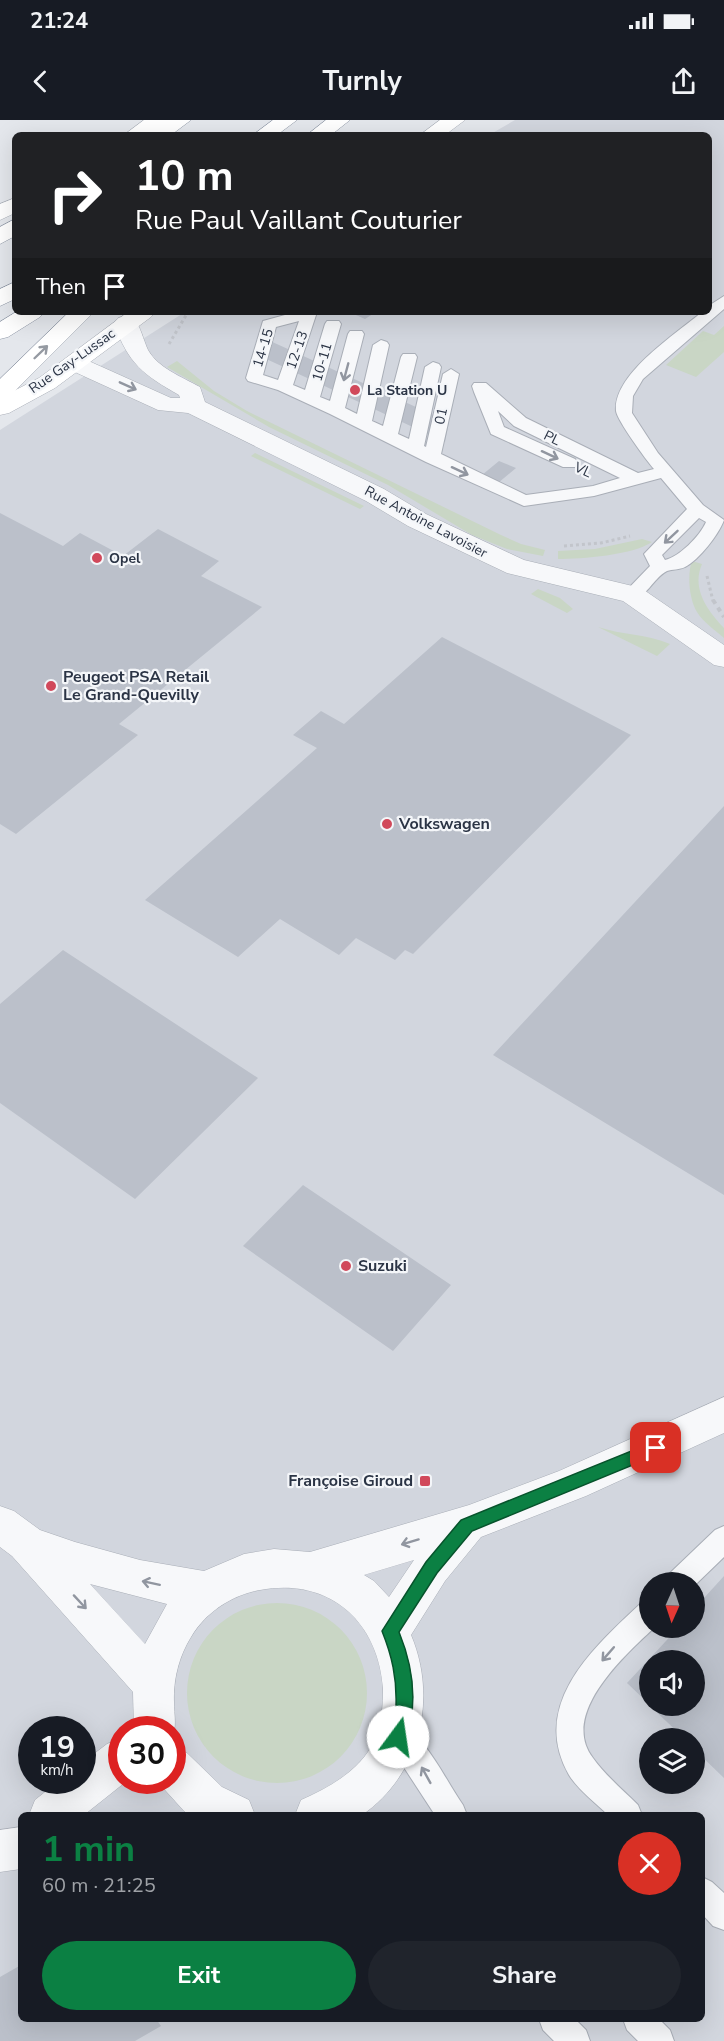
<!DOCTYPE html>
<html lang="en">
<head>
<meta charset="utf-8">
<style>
	:root { --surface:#171b24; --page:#20242c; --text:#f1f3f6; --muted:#9ea1a6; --accent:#0b8043 }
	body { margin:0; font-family:"Nunito Sans",sans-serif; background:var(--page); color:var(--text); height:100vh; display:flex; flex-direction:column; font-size:22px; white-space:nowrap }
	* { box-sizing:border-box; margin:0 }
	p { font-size:20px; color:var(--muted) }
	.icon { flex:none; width:33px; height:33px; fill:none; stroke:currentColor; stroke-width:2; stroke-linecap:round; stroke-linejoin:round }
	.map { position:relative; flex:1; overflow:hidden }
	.details { position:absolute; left:18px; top:1692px; width:687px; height:210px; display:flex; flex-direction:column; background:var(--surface); border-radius:9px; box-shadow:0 6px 24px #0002 }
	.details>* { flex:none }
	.guide { position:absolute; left:12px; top:12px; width:700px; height:183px; border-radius:9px; box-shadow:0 6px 24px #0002; background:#202124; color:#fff; overflow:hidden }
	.needle { width:39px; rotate:183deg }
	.buttons { position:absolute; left:639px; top:1452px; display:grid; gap:12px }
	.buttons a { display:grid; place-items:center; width:66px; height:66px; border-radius:50%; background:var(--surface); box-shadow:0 6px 24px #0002; font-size:30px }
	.speed { position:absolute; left:18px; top:1596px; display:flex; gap:12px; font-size:30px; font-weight:700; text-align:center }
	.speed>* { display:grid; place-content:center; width:78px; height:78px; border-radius:50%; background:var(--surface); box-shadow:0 6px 24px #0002; line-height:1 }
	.speed small { font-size:15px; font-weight:400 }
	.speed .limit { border:9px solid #d22; background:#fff; color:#111 }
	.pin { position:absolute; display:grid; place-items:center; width:51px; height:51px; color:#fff; margin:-26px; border-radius:12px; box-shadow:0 3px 9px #0006 }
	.me { position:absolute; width:66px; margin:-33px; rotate:14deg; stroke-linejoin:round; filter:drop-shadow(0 0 4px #0008) }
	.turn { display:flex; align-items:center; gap:21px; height:126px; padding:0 24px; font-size:27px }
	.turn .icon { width:78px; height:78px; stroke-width:2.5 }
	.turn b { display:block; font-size:42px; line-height:51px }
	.then { display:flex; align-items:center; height:57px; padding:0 24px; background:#0003; gap:12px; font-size:22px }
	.round { display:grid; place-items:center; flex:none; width:63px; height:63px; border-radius:32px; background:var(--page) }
	.overview { display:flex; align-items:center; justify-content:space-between; height:102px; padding:0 24px }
	h1 { font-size:36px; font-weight:700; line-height:45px; color:var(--accent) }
	.action { display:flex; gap:12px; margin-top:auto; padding:12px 24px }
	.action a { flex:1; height:69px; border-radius:36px; background:var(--accent); color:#fff; font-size:24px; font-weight:700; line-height:69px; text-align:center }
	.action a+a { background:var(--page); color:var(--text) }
	.status { display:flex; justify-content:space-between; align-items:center; height:42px; padding:0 30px; background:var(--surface); direction:ltr }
	.status svg { height:16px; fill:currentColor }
	header { display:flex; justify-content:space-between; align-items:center; height:78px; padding:0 24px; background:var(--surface); font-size:27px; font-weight:700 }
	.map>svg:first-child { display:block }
</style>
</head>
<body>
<div class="status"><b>21:24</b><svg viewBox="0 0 49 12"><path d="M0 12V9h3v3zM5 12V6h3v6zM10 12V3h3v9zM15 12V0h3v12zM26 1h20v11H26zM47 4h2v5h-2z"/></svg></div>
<header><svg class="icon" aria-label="back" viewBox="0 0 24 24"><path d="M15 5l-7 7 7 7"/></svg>Turnly<svg class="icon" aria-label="share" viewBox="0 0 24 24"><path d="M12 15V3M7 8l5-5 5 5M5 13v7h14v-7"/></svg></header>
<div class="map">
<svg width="724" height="1921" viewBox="0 0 724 1921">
	<rect width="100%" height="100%" fill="#e4e7ec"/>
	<path fill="#d2d6de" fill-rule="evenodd" d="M515,0H724V1921H0V310L185,192H710V15H489ZM650,1462H694V1508H650ZM650,1540H694V1586H650ZM32,1610H82V1660H32ZM122,1610H172V1660H122ZM650,1618H694V1664H650ZM21,1695H702V1899H21Z"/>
	<path fill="#c9d6c5" d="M724,206V232L696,257L666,245L703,211L714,215Z
		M177,241L214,271L247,291L501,415L521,424L545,430L543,436L507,429L472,415L388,365L269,307L167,247Z
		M255,333L364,386L360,389L251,336Z
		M642,419L652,422C633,435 582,439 558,439V431L595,429Z
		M692,441L702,444C691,469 708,491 724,508V518C715,510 703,502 697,492C689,479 687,454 692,441Z
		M538,469L560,478L573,489L567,493L531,474Z
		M598,507C622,515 647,514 670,524L657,536Z
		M187 1573a90 90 0 1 1 180 0a90 90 0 1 1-180 0Z"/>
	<path fill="#bbc0ca" d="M349,192H376L365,199Z
		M268,220L449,302L445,322L262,237Z
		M499,341L516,348L498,363L482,355Z
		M0,393L63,426L80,413L123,436L158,409L219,441L201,456L262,487L119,604L138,615L16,714L0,704Z
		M442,517L631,615L413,834L405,830L395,840L356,818L339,835L280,799L238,837L145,780L317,628L293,615L321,591L344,604Z
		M724,686V1075L493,935Z
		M63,830L258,958L135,1079L0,983V884Z
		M303,1065L451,1165L393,1231L243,1126Z
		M724,1456V1658L694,1629V1618H684L650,1586H694V1540H650V1585L627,1563L678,1508H694V1489Z
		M21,1845V1899H156L161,1906L135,1921H0V1857Z"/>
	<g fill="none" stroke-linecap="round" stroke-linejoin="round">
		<defs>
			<path id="service" d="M724,176V189L643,259L633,276L632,293L658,333L703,385L724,400C719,414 699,440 685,447C680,450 672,449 667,451C651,459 645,484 626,478L623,474L650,446L644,434L687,389L661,358L594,376L524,386L426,342L330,294L278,270L248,261L246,258L263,201L296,192H317L293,265L305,270L325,204L327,201H339L341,204L320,277L330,281L348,214L350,211H362L364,214L345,288L357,294L373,225L381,220L387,222L389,225L372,301L383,306L401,237L403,234H415L417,237L398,314L409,319L425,247L433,242L439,244L441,247L424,326L426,327L443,254L451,249L459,254L441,334L526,375L593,366L620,358L514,306L498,291L504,307L575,339L578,343L575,347H563L491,314L474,272L472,266L474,263H486L526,298L638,353L654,349C646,340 617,300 616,291C613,254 676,214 702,192H710V185ZM299,201L278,260L263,255L276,207ZM699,398L706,402C700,416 679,437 665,440L662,435Z
				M724,1406V1437L694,1466V1462H667L670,1453L715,1410Z
				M650,1480V1508H654C625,1535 559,1594 593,1638C605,1655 623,1670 638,1685L642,1695H608C596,1683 578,1670 569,1655C529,1585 593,1528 640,1484Z
				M398,1603C425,1614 446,1661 463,1685L467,1695H435L403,1646L388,1627L384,1617L388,1607Z
				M702,1757L712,1762L724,1773V1810L713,1806L702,1794Z
				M539,1899H575L586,1910L590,1921H554L543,1910Z
				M623,1899H659L670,1910L674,1921H638L627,1910Z"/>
			<path id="minor" d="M126,196L134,198C141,208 143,219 148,230C158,248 182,257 200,267L205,282L384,369L426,394L524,440L641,468L724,525V547L714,545L623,481L507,453L408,406L366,381L188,293L158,290L66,248L62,243L66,238L74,236L82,238L171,278H180L179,275C144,255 128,244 114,203L118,198Z
				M724,1277V1313L586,1376L481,1417L445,1461L411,1515C438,1579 420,1655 362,1695H295L301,1680C331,1667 362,1649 376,1618C382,1603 383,1584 383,1568C378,1500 328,1457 260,1470C232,1475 206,1492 191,1517C179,1536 173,1560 174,1582C174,1595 177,1606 172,1618V1610H134L133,1572L12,1436L0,1427V1386L14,1391L40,1410L75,1422L140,1440L204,1451L244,1434L274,1429L310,1432L469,1385L559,1351ZM414,1440L389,1477L374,1461L364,1455ZM90,1464L167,1484L145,1524Z
				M122,1618V1660H128L84,1695H29L35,1680L60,1660H82V1643L107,1624Z
				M172,1627L187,1633L222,1667L249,1680L255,1695H189L184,1691L156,1660H172Z
				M21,1707V1749L0,1752V1710Z"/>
			<path id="secondary" d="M144,0H169L149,15H124Z
				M440,0H465L445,15H420Z
				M15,78V93L0,100V84Z
				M128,192H155L151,197L55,268L9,293L0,295V278L39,258Z"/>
			<path id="trunk" d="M167,0H191L171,15H147Z
				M273,0H297L277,15H253Z
				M326,0H350L331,15H307Z
				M15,99V116L0,124V107Z
				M15,162V179L0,186V169Z
				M16,192H44L40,197L8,217L0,219V202Z
				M69,192H94L9,277L0,279V259Z"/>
		</defs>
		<use href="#service" stroke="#a9aeb7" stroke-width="2"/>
		<use href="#minor" stroke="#a9aeb7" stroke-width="1"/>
		<use href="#secondary" stroke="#a9aeb7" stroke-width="1"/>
		<use href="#trunk" stroke="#8b94a3" stroke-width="1"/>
		<path stroke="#c2c5cb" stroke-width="3" stroke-dasharray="3 3" stroke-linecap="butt" d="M169,224L188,192
			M564,426L601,423L630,416
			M707,456L713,481"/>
		<path stroke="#c2c5cb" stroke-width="4" stroke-dasharray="4.5 4.5" stroke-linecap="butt" d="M713,480L724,497"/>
		<use href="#service" fill="#f7f8fa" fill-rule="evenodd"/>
		<use href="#minor" fill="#f7f8fa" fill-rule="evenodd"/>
		<use href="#secondary" fill="#fff" fill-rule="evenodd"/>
		<use href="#trunk" fill="#fff" fill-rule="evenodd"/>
	</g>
	<defs><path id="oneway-shaft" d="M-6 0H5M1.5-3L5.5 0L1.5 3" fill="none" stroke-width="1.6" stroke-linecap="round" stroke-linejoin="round" transform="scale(1.5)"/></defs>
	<use stroke="#959aa2" href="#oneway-shaft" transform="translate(41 232) rotate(-44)"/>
	<g stroke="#9196a0">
		<use href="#oneway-shaft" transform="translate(346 252) rotate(105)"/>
		<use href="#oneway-shaft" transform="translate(128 266) rotate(24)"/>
		<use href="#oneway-shaft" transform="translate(550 335) rotate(25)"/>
		<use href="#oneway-shaft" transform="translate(460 351) rotate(25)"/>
		<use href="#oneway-shaft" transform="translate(671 417) rotate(137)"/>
		<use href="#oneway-shaft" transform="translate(410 1422) rotate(163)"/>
		<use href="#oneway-shaft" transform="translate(151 1463) rotate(-168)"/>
		<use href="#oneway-shaft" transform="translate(80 1482) rotate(47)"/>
		<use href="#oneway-shaft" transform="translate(608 1534) rotate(131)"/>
		<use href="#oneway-shaft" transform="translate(426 1655) rotate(-119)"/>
	</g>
	<path fill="#0b8043" stroke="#07532c" stroke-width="1.5" d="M656,1321L662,1323L664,1328L662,1333L472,1411L437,1453L399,1512C414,1549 419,1586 404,1624L398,1626L392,1624C387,1612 396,1599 396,1586C397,1558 392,1536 382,1511L426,1442L461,1400Z"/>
	<g fill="#d1495b" stroke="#f4f6f9" stroke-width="2">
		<circle cx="355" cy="270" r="6"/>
		<circle cx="97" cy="438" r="6"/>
		<circle cx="51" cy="566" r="6"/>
		<circle cx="387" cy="704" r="6"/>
		<circle cx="346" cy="1146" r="6"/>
		<rect x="419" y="1355" width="12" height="12" rx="3"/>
	</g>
	<g text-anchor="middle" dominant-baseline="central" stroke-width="4.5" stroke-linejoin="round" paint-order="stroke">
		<g font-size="14" fill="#2b3445" stroke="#f4f6f9">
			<text transform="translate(263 228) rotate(-73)">14-15</text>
			<text transform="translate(297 230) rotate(-71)">12-13</text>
			<text transform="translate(72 241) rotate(-35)">Rue Gay-Lussac</text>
			<text transform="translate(322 242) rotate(-74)">10-11</text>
			<text transform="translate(441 296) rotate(-78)">01</text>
			<text transform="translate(552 318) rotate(26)">PL</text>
			<text transform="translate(583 350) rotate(25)">VL</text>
			<text transform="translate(426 402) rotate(28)">Rue Antoine Lavoisier</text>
		</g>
		<g font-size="14" font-weight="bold" fill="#2b3445" stroke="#f4f6f9" text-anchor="start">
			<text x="367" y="270">La Station U</text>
			<text x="109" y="438">Opel</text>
		</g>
		<g font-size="16" font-weight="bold" fill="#2b3445" stroke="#f4f6f9" text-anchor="start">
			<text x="63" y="557">Peugeot PSA Retail<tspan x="63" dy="18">Le Grand-Quevilly</tspan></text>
			<text x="399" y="704">Volkswagen</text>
			<text x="358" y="1146">Suzuki</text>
			<text x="413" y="1361" text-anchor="end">Françoise Giroud</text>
		</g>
	</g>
</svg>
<div class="buttons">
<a><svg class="needle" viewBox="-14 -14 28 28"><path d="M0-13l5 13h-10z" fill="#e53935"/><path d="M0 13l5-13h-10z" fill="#9ea1a6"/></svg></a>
<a><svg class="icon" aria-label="sound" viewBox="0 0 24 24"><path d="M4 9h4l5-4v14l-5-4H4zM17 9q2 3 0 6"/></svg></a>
<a><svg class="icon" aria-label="layers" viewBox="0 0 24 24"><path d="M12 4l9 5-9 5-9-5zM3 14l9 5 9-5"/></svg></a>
</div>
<div class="speed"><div>19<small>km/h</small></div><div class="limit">30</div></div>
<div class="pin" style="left:656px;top:1328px;background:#d93025"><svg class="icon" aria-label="arrive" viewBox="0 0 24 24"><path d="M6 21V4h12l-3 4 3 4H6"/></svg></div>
<svg class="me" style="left:398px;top:1617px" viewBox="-20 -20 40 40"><circle r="19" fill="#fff"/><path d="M0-13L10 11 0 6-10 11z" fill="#0b8043"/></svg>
<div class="guide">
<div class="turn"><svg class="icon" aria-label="right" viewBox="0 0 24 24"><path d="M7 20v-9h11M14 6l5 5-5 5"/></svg><div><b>10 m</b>Rue Paul Vaillant Couturier</div></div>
<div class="then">Then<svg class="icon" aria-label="arrive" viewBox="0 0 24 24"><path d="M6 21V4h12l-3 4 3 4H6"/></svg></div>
</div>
<section class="details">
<div class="overview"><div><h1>1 min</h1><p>60 m · 21:25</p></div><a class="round" style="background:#d93025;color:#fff"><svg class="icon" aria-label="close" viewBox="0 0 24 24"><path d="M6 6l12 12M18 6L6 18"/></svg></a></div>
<div class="action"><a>Exit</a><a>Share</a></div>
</section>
</div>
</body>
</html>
